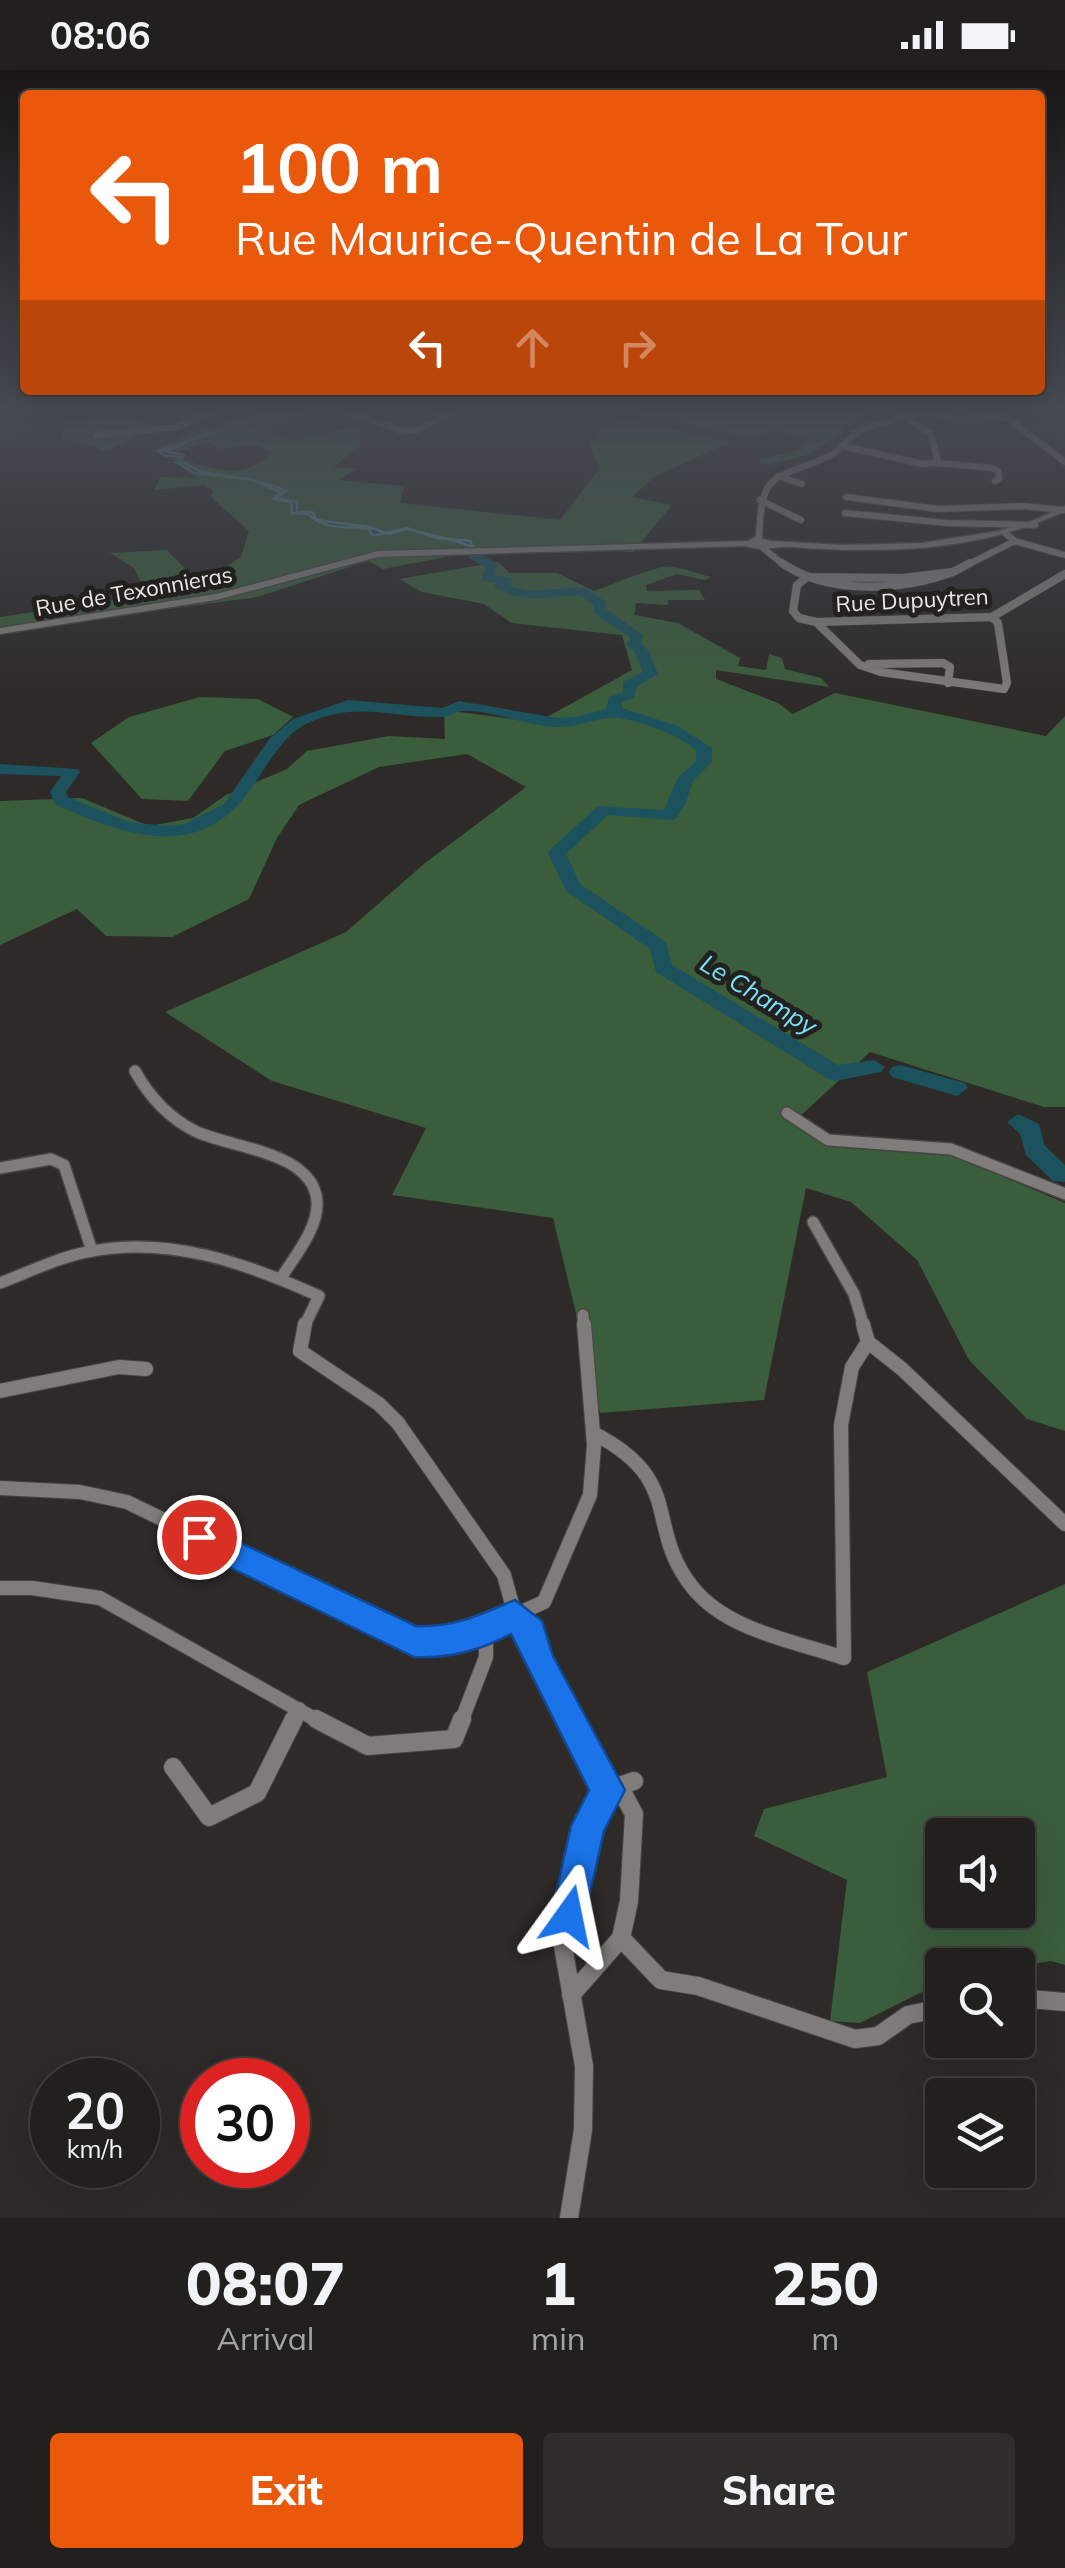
<!DOCTYPE html>
<html lang="en">
<head>
<meta charset="utf-8">
<style>
	:root { --surface:#22201e; --page:#2e2d2b; --text:#f1f3f6; --muted:#a2a3a4; --line:#3f3e3c; --accent:#ea580c }
	body { margin:0; font-family:Mulish,sans-serif; background:var(--page); color:var(--text); height:100vh; display:flex; flex-direction:column; font-size:38px; white-space:nowrap }
	* { box-sizing:border-box; margin:0 }
	p { font-size:32px; color:var(--muted) }
	.icon { flex:none; width:55px; height:55px; fill:none; stroke:currentColor; stroke-width:2; stroke-linecap:round; stroke-linejoin:round }
	.map { position:relative; height:2148px; overflow:hidden }
	.sheet { display:flex; flex-direction:column; background:var(--surface); flex:1 }
	.sheet>* { flex:none }
	.banner { position:absolute; left:20px; top:20px; width:1025px; height:305px; border-radius:10px; box-shadow:0 10px 40px #0002,0 0 0 2px var(--line); background:#ea580c; color:#fff; overflow:hidden }
	.buttons { position:absolute; left:925px; top:1748px; display:grid; gap:20px }
	.buttons a { display:grid; place-items:center; width:110px; height:110px; border-radius:10px; background:var(--surface); box-shadow:0 10px 40px #0002,0 0 0 2px var(--line); font-size:50px }
	.speed { position:absolute; left:30px; top:1988px; display:flex; gap:20px; font-size:50px; font-weight:700; text-align:center }
	.speed>* { display:grid; place-content:center; width:130px; height:130px; border-radius:50%; background:var(--surface); box-shadow:0 10px 40px #0002,0 0 0 2px var(--line); line-height:1 }
	.speed small { font-size:25px; font-weight:400 }
	.speed .limit { border:15px solid #d22; background:#fff; color:#111 }
	.pin { position:absolute; display:grid; place-items:center; width:85px; height:85px; color:#fff; margin:-42px; border:5px solid #fff; border-radius:50%; box-shadow:0 2px 10px #0007 }
	.me { position:absolute; width:110px; margin:-55px; rotate:12deg; stroke-linejoin:round; filter:drop-shadow(0 0 8px #0008) }
	.turn { display:flex; align-items:center; gap:35px; height:210px; padding:0 50px; font-size:45px }
	.turn .icon { width:130px; height:130px; stroke-width:2.5 }
	.turn b { display:block; font-size:70px; line-height:85px }
	.lanes { display:flex; align-items:center; height:95px; padding:0 50px; background:#0003; justify-content:center; gap:50px; direction:ltr }
	.lanes .off { opacity:.35 }
	.eta { display:flex; justify-content:space-evenly; align-items:center; height:170px; text-align:center }
	.eta b { font-size:60px; font-weight:800; line-height:70px }
	.action { display:flex; gap:20px; margin-top:auto; padding:20px 50px }
	.action a { flex:1; height:115px; border-radius:10px; background:var(--accent); color:#fff; font-size:40px; font-weight:800; line-height:115px; text-align:center }
	.action a+a { background:var(--page); color:var(--text) }
	.status { display:flex; justify-content:space-between; align-items:center; height:70px; padding:0 50px; background:var(--surface); direction:ltr }
	.status svg { height:28px; fill:currentColor }
	.map>svg:first-child { display:block }
</style>
</head>
<body>
<div class="status"><b>08:06</b><svg viewBox="0 0 49 12"><path d="M0 12V9h3v3zM5 12V6h3v6zM10 12V3h3v9zM15 12V0h3v12zM26 1h20v11H26zM47 4h2v5h-2z"/></svg></div>
<div class="map">
<svg width="1065" height="2148" viewBox="0 0 1065 2148">
	<rect width="100%" height="100%" fill="#2d2a28"/>
	<path fill="#3a5d3c" fill-rule="evenodd" d="M271,337H336L263,360L290,371L360,356L361,375L333,397L356,399L339,410L404,416L400,433L560,450L599,399L590,374L598,361L621,349L730,372L654,407L632,427L672,435L633,482L504,476L383,499L368,491L257,527L0,561V547L147,525L134,498L110,483L167,480L199,513L241,487L249,461L211,427L213,420L204,415L154,420L161,407L198,408L172,388C213,395 239,415 273,382L254,375L220,379L207,371L186,380L152,382L190,363L272,340Z
		M661,337L703,344L719,337H878L896,342L866,345L810,384L769,395L757,390L798,380L809,371L777,359L750,368L642,345Z
		M98,346L137,348L150,354L140,365L107,381L62,368L65,350L81,353Z
		M498,492L510,503H557L594,521C614,515 655,495 671,497C684,498 698,504 711,507L705,510L677,504L646,515L647,521L699,520L705,530H668V535L636,533L634,545L678,553L740,588L738,596L766,600L769,584L782,588L785,599L821,608L829,617L716,600V609L778,633L793,644L835,623L1046,666L1065,646V1037H1044L870,982L797,1049L833,1077L954,1086L1065,1133V1361L1027,1349L969,1290L917,1190L851,1132L806,1118L764,1330L600,1343L553,1148L392,1125L426,1058L272,1011L165,942L346,862L425,793L526,717L467,684L379,697L299,735L277,768L249,829L172,867L106,866L77,839L0,875V731L82,728L149,756L193,748L226,725L287,699L307,681L389,666L445,669L444,640L538,652L632,600L622,565L512,553L484,534L422,522L399,509Z
		M200,627L258,629L293,647L273,665L225,681L188,731L142,729L91,673L129,647Z
		M1065,1514V1895L1051,1891L1018,1896L942,1895V1912L860,1953L830,1951L847,1810L754,1766L764,1739L887,1707L867,1602ZM942,1765H1018V1840H942Z"/>
	<path fill="#1c525d" stroke="#5a7f86" stroke-width="2.5" d="M286,339L280,346C252,350 227,358 200,366C184,371 180,378 164,381L184,385L181,392C189,395 197,401 204,402C233,408 258,408 286,421L277,428L297,432V442H312L317,450L369,457L389,464L407,458L438,468L470,471L474,478C470,474 410,459 404,459C394,460 385,465 372,465L369,459C348,456 321,460 309,444L292,443L291,432L273,429L280,422L249,409L194,403L176,392L181,387L163,385L159,381C184,372 214,364 240,351C256,344 274,349 286,339Z"/>
	<g fill="none" stroke-linecap="round" stroke-linejoin="round">
		<path fill="#1c525d" fill-rule="evenodd" d="M469,478H477L479,483L498,494L494,505L513,508L510,516L530,521L584,517L606,532V539L643,565L641,574L648,580L658,604L637,616L634,628L622,632V638L678,656L712,678V692L693,711L685,735L674,750L608,745L566,784L580,814L666,872L672,895L838,995L874,990L885,997L881,1002L835,1011L827,1008L656,902L650,879L566,821L548,783L551,779L598,736L664,740L677,709L696,691V680C674,663 646,653 619,648C605,645 578,657 560,657C529,657 489,639 462,641C455,642 449,647 441,647C390,648 356,630 306,654C282,666 267,696 252,717C201,794 125,766 55,734L50,722L61,706L0,704V694L78,699L80,702L66,722L68,727L129,752L166,756L184,754L224,734L270,668L293,649L348,630L442,638L459,631L557,648L576,647L606,639L609,627L623,622V612L643,602L635,582L626,575L631,568L594,543V536L581,525C553,527 518,534 494,516L497,513L481,510L486,498L469,488Z
			M900,995L965,1013L968,1018L957,1026L892,1007L889,1002L892,997Z
			M1018,1044L1039,1054L1045,1076L1065,1095V1112L1053,1111L1026,1085L1020,1064L1007,1052Z"/>
		<defs>
			<path id="minor-far4" d="M275,337H299
				M332,337L403,361L417,360L463,337
				M923,337L953,350L1007,348
				M993,337L1065,392
				M96,365L177,357L220,337
				M842,376L923,394L938,392L931,364L909,350
				M936,393L992,398L998,401L999,409L995,411
				M778,406L802,414
				M846,427L938,439L1023,436L1063,440
				M760,430L801,450
				M845,443L947,453L1035,455
				M1005,463L1015,471L1065,485
				M759,469C761,396 775,412 831,385C842,380 849,366 861,360C881,351 907,347 929,341
				M763,478L785,496
				M965,496L1015,471"/>
			<path id="minor-far3" d="M782,493C828,525 901,521 953,502L902,508L807,507
				M953,502L970,493
				M807,507L797,515L793,541L799,548L816,552L992,547L1065,504
				M816,552L860,595L881,602L1004,619L1007,613L998,553L992,547
				M869,594L943,593L950,597L948,613"/>
			<path id="minor-far2" d="M135,1001C149,1026 169,1048 195,1061C230,1078 313,1081 317,1131C319,1158 294,1187 281,1208
				M787,1043L828,1070L951,1079L1065,1124
				M0,1098L51,1089L64,1095L92,1181
				M813,1152L854,1224L864,1257
				M0,1213C29,1202 57,1188 87,1182C168,1165 246,1193 319,1226L304,1257
				M583,1245L584,1257"/>
			<path id="minor-far1" d="M868,1272L902,1299L1065,1454
				M0,1321L119,1297L146,1299
				M593,1363C687,1411 643,1456 693,1518C728,1561 794,1571 844,1588L841,1355L852,1297L868,1272L863,1254
				M0,1418L80,1422L127,1432L415,1572L467,1566L515,1545L504,1505L398,1353L379,1334L300,1281L305,1254
				M0,1518H32L100,1528L320,1652
				M293,1652L299,1639
				M461,1652L486,1587V1561
				M571,1652L539,1592L531,1562L515,1545L544,1532L590,1425L594,1375L584,1254"/>
			<path id="minor" d="M316,1649L368,1676L454,1669L462,1649
				M570,1649L608,1720
				M173,1697L209,1747L257,1723L294,1649
				M621,1868L661,1910L698,1916L855,1969L878,1966L908,1945L942,1938
				M571,1925L621,1868L629,1831L634,1744L619,1716
				M1018,1928L1065,1932
				M569,2148L583,2060L584,1996L563,1876L588,1756L608,1720L634,1711"/>
			<path id="secondary" d="M1065,436V441C980,482 883,484 791,477C773,476 763,482 746,476L378,487L216,530L0,564V558L216,524L378,481L748,471L755,467L772,471L843,475L922,473L998,461L1032,451Z"/>
		</defs>
		<use href="#minor-far4" stroke="#484644" stroke-width="8"/>
		<use href="#minor-far3" stroke="#484644" stroke-width="9"/>
		<use href="#minor-far2" stroke="#484644" stroke-width="14"/>
		<use href="#minor-far1" stroke="#484644" stroke-width="16"/>
		<use href="#minor" stroke="#484644" stroke-width="20"/>
		<use href="#secondary" stroke="#484644" stroke-width="3"/>
		<use href="#minor-far4" stroke="#7f7c79" stroke-width="6"/>
		<use href="#minor-far3" stroke="#7f7c79" stroke-width="8"/>
		<use href="#minor-far2" stroke="#7f7c79" stroke-width="11"/>
		<use href="#minor-far1" stroke="#7f7c79" stroke-width="14"/>
		<use href="#minor" stroke="#7f7c79" stroke-width="18"/>
		<use href="#secondary" fill="#7f7c79" fill-rule="evenodd"/>
	</g>
	<linearGradient id="sky" x2="0" y2="1"><stop stop-color="#191716"/><stop offset="0.53" stop-color="#464a53"/><stop offset="1" stop-color="#464a53" stop-opacity="0"/></linearGradient>
	<rect width="1065" height="638" fill="url(#sky)"/>
	<path fill="#1a73e8" stroke="#114b97" stroke-width="2.5" d="M199,1453L416,1556C454,1558 481,1544 515,1530L542,1551L553,1586L625,1720L604,1761L582,1859L569,1864L557,1859L551,1846L571,1756L589,1720L511,1564C481,1580 449,1589 414,1587L188,1477L184,1467L188,1457Z"/>
	<g text-anchor="middle" dominant-baseline="central" stroke-width="10" stroke-linejoin="round" paint-order="stroke">
		<g font-size="22" fill="#e9e8e6" stroke="#23211f">
			<text transform="translate(134 521) rotate(-10)">Rue de Texonnieras</text>
			<text transform="translate(912 530) rotate(-3)">Rue Dupuytren</text>
		</g>
		<g font-size="25" font-style="italic" fill="#79e3fa" stroke="#23211f">
			<text transform="translate(759 924) rotate(31)">Le Champy</text>
		</g>
	</g>
</svg>
<div class="buttons">
<a><svg class="icon" aria-label="sound" viewBox="0 0 24 24"><path d="M4 9h4l5-4v14l-5-4H4zM17 9q2 3 0 6"/></svg></a>
<a><svg class="icon" aria-label="search" viewBox="0 0 24 24"><circle cx="10" cy="10" r="6"/><path d="M15 15l6 6"/></svg></a>
<a><svg class="icon" aria-label="layers" viewBox="0 0 24 24"><path d="M12 4l9 5-9 5-9-5zM3 14l9 5 9-5"/></svg></a>
</div>
<div class="speed"><div>20<small>km/h</small></div><div class="limit">30</div></div>
<div class="pin" style="left:199px;top:1467px;background:#d93025"><svg class="icon" aria-label="arrive" viewBox="0 0 24 24"><path d="M6 21V4h12l-3 4 3 4H6"/></svg></div>
<svg class="me" style="left:569px;top:1846px" viewBox="-20 -20 40 40"><path d="M0-17L14 15 0 8-14 15z" fill="#1a73e8" stroke="#fff" stroke-width="4"/></svg>
<div class="banner">
<div class="turn"><svg class="icon" aria-label="left" viewBox="0 0 24 24"><path d="M17 20v-9H6M10 6l-5 5 5 5"/></svg><div><b>100 m</b>Rue Maurice-Quentin de La Tour</div></div>
<div class="lanes"><svg class="icon" aria-label="left" viewBox="0 0 24 24"><path d="M17 20v-9H6M10 6l-5 5 5 5"/></svg><svg class="icon off" aria-label="ahead" viewBox="0 0 24 24"><path d="M12 20V5M6 11l6-6 6 6"/></svg><svg class="icon off" aria-label="right" viewBox="0 0 24 24"><path d="M7 20v-9h11M14 6l5 5-5 5"/></svg></div>
</div>
</div>
<section class="sheet">
<div class="eta">
<div><b>08:07</b><p>Arrival</p></div>
<div><b>1</b><p>min</p></div>
<div><b>250</b><p>m</p></div>
</div>
<div class="action"><a>Exit</a><a>Share</a></div>
</section>
</body>
</html>
